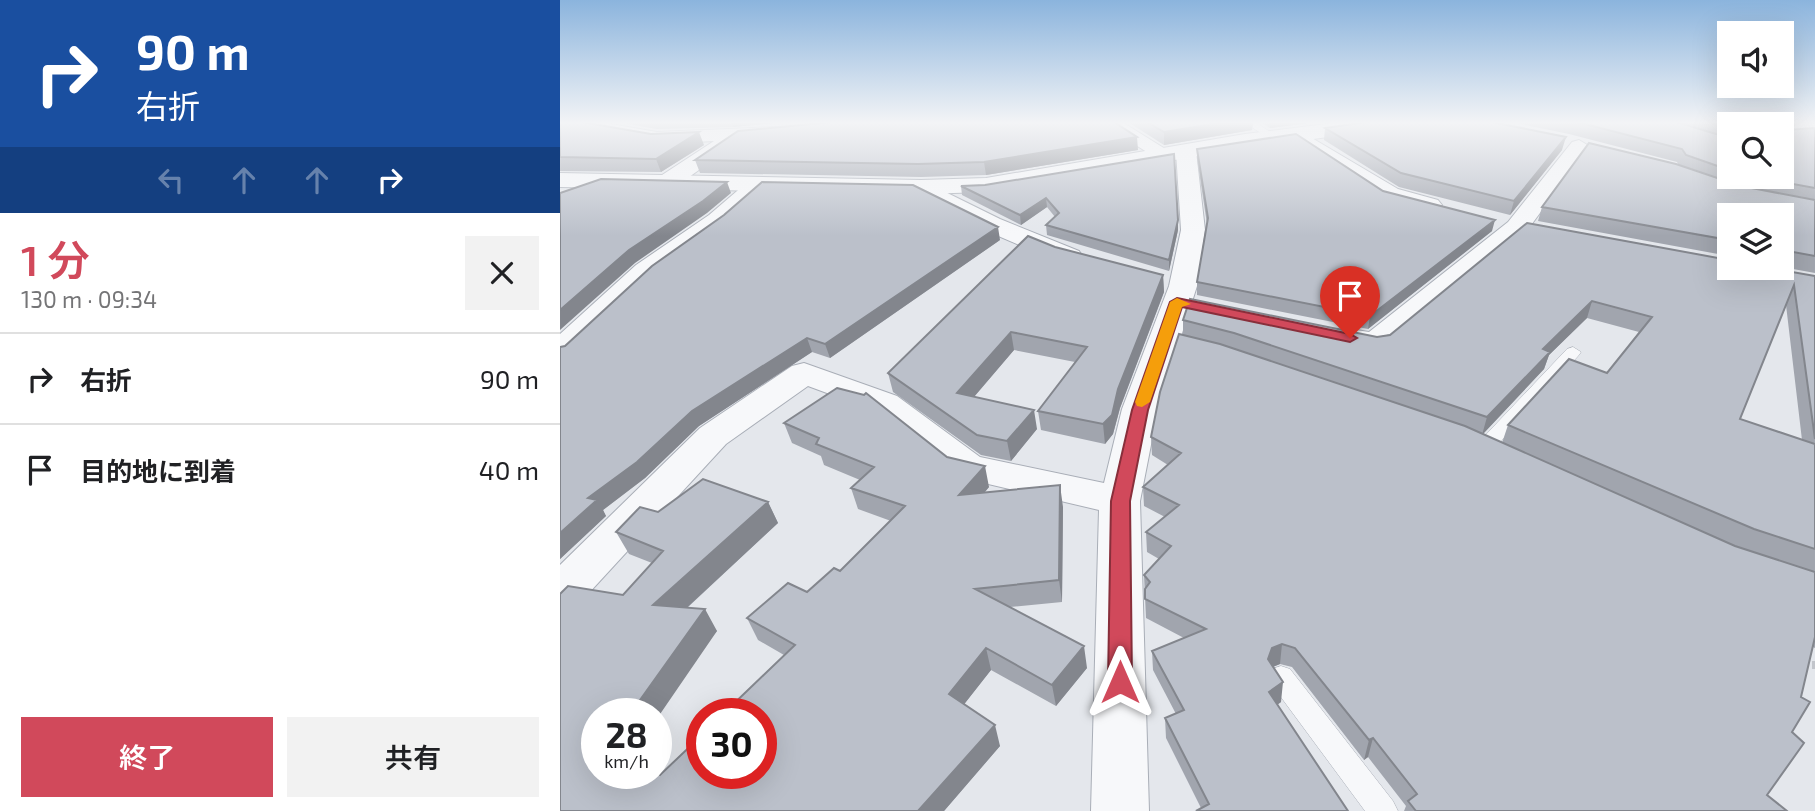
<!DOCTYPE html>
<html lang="ja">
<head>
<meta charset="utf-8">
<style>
	:root { --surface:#fff; --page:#f2f2f2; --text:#202124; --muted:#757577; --line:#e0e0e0; --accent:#d1495b }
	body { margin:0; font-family:"Exo 2","Noto Sans JP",sans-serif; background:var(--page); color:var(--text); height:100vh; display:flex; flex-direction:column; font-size:26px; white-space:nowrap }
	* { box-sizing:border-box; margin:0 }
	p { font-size:23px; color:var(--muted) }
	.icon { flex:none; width:38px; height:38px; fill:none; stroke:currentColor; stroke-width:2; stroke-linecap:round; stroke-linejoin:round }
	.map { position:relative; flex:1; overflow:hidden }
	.panel { display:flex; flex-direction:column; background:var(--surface); width:560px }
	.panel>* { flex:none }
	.banner { background:#1a4fa0; color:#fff; overflow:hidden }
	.controls { position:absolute; left:1157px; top:21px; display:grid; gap:14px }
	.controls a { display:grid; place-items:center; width:77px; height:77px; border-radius:0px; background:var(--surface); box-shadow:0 7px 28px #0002; font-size:35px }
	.speed { position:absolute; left:21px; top:698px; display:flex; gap:14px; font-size:35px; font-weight:700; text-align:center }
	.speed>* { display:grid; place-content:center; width:91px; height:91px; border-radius:50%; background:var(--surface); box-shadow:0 7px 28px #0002; line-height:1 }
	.speed small { font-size:18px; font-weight:400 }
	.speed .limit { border:10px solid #d22; background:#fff; color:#111 }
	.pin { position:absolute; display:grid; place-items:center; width:60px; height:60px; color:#fff; margin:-72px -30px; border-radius:50% 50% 50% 0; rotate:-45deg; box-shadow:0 0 7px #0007 }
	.pin .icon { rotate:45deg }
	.me { position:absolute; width:77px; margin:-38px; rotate:0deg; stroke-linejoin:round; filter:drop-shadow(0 0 5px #0008) }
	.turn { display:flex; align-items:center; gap:24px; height:147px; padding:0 21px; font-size:32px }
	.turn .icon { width:91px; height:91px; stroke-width:2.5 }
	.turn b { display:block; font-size:49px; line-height:60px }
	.lanes { display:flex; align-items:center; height:66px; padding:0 21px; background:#0003; justify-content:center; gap:35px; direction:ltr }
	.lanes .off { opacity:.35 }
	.round { display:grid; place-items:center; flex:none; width:74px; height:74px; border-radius:0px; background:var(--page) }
	.head { display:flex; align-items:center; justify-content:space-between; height:119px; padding:0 21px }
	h1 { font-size:42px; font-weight:600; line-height:52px; color:var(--accent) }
	.action { display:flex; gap:14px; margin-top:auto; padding:14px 21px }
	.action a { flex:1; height:80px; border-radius:0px; background:var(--accent); color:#fff; font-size:28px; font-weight:600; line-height:80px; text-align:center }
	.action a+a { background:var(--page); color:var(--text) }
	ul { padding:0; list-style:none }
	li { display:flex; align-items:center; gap:21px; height:91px; padding:0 21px; border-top:2px solid var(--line) }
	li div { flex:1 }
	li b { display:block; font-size:26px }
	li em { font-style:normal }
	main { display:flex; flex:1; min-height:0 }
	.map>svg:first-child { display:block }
</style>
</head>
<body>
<main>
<section class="panel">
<div class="banner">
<div class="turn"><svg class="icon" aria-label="right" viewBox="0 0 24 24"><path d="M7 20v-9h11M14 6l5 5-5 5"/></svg><div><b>90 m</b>右折</div></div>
<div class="lanes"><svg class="icon off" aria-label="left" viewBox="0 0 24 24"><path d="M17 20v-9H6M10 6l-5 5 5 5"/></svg><svg class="icon off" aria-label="ahead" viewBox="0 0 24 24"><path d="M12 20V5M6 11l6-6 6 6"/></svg><svg class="icon off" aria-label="ahead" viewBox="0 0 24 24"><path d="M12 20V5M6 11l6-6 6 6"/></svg><svg class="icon" aria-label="right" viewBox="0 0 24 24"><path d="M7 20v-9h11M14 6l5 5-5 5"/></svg></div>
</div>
<div class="head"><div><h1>1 分</h1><p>130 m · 09:34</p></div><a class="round"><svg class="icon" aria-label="close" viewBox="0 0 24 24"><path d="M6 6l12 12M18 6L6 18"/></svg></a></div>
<ul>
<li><svg class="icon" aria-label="right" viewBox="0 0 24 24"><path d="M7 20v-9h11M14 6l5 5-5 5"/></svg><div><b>右折</b></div><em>90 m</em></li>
<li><svg class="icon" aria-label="arrive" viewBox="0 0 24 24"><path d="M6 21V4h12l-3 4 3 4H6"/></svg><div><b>目的地に到着</b></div><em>40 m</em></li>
</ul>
<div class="action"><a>終了</a><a>共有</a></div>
</section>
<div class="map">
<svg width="1255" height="811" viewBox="0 0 1255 811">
	<rect width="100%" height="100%" fill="#e4e7ec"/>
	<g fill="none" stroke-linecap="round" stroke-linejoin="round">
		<defs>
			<path id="service" d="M684,122H695L718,137L710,139Z
				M1013,347L1021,352L1019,355L933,450H919L917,446L919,442L1007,349Z
				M721,666L730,669L833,801L838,811H805L712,685L708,677L712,669Z"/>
			<path id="minor" d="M0,122H39L97,132L216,127L226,133L216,139L181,140L115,187L107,189L96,182L99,177L154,141L97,144L3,128Z
				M539,122H562L615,155L612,159H598Z
				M735,128L838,189L878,200L882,205L878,210C839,220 762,160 728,138L725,134Z
				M1019,140L1029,146L966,232L826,350L815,352L772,344L767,337L772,330L783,328L809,332L948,222L1012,142Z
				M626,145L636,151L645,230L637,286L598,409L580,501L589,811H531L539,510L394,476L313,410L248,386L166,444L16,607L0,612V565L140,428L232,366L244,363L337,396L420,457L544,483L562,409L609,286L621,230L616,151Z
				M199,177L207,179L210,184L207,189L167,225L96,277L11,358L0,361V334L76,265L149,215L191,179Z
				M361,180L440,219L519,251L523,257L519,263H501L422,229L353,192L350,187L353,182Z"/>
			<path id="tertiary" d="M782,122H846L836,128L685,148L426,192L361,194L0,187V173L361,180L426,178L685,134Z
				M1226,122L1255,124V138L1229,126Z"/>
		</defs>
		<use href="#service" stroke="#a9aeb7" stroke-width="1"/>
		<use href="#minor" stroke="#a9aeb7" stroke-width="2"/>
		<use href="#tertiary" stroke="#a9aeb7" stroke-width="2"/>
		<path stroke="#c2c5cb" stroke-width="6" stroke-dasharray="8 8" stroke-linecap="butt" d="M1255,661V669"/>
		<use href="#service" fill="#f7f8fa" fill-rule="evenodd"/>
		<use href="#minor" fill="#f7f8fa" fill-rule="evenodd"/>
		<use href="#tertiary" fill="#f7f8fa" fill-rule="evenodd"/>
	</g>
	<path fill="#a1a5ae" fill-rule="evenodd" d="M0,122L144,145L101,172L0,171Z
		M57,122H225L173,127L97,129Z
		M568,122H693L692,130L604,145Z
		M701,122H757L710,128Z
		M942,122H1236L1233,130L1255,128V273L1222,267V215H1169V256L978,221L982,207L1118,164L1117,162L1009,134L956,123ZM1169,124H1222V177H1169Z
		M765,128L1002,150L950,215L839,187L764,140Z
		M637,149L823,191L932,231L808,329L637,295V282L647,224L637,159Z
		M578,150L426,175L361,177L140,173L135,160Z
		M425,185L618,220V230L609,271L487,235L486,225L495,217L487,207L461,225L402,195L401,186Z
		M440,240L270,358L252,352L139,426L85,478L43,510L46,516L0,559V347Z
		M495,247L603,275L604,292L560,408L553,434L545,444L481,430L478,411L515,362L454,350L414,397L477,429L451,461L421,455L333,392L328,373Z
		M1169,260L1255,276V648L1253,647L1232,732L1207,795L1227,811H844L846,806L808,757L804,760L732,667L720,664L713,667L721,702L717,705L788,811L641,808L606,738L605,718L616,714L593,670L592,651L624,638L586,618L584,575L599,559L587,552L586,532L605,517L584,506L583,487L608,465L592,455L591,437L623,335V320L817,337ZM1226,305L1242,440L1180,419ZM1027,318L1079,332L1047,373L948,425L942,443L923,434L984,369L989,355Z
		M224,423L387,457L429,487L424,493L503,507L502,602L450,607L527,668L496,706L431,670L404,704L440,746L384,811H0L63,595L92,563L69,554L56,532L98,512L208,502L218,523L127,608L157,631L37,774L100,775L224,655L198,640L187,618L247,592L280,571L331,521L298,509L291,488L300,480L264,465L261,456L232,443Z"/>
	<path fill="#83868d" d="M171,122H225L173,127Z
		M666,122H693L692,130L604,145V132Z
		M710,122H757L710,128Z
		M1225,122H1236L1232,130L1222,133Z
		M139,132L144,145L101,172L96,159Z
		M577,137L578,150L426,175L424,162Z
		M1006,137L1002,150L950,215L954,201Z
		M167,182L171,193L147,213L75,263L0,330V310L69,250Z
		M486,198L487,207L461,225L460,215Z
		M618,220V230L609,271V260Z
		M935,220L932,231L808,329L810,316Z
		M438,227L440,240L270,358L265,344Z
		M603,275L604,292L560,408L553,434L545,444L543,424L558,389Z
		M1032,301L1027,318L989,355L984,369L922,435L927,417L983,349Z
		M451,332L454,350L401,412L397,393Z
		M247,338L252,352L139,426L85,478L43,510L46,516L0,559V533L28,498L132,411Z
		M474,410L477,429L451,461L447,441Z
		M425,466L429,487L404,517L399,495Z
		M500,485L503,507L502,602L499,580Z
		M208,502L218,523L106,627L93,605Z
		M145,609L157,631L96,720V714H70Z
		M722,644L720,664L710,668L708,659L712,648Z
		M524,646L527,668L496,706L492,685Z
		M426,648L431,670L395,716L389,694Z
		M723,682L721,702L707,712L709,692Z
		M435,725L440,746L384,811H358Z
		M813,738L808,757L804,760L809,740Z"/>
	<path fill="#bbc0ca" stroke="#83868d" stroke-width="2" d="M0,122H22L91,134L139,132L96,159L0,157Z
		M272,122H554L577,137L424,162L358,164L135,160L178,131Z
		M587,122H666L604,132Z
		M806,122H932L1006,137L954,201L841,173L765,128Z
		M1017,122H1117L1169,138V170L1126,155L1122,149Z
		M1152,122H1226V130L1255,128V188L1194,177H1222V124H1169V127Z
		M736,134L823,191L935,220L810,316L637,282L648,218L637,149Z
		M1029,143L1116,164L1181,186L1255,200V256L1222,250V215H1169V240L982,207Z
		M614,154L618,220L609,260L486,225L499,213L486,198L460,215L401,186L425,185Z
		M41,179L167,182L143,201L69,250L0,310V193Z
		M202,182L353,185L438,227L265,344L247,338L132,411L77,462L28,498L37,500L0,533V347L5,346L92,266L164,215Z
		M967,223L1169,260V268H1210L1255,276V439L1234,285L1180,419L1255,444V549L1194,529L948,425L1009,359L1047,373L1092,317L1032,301L983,349L990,352L927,417L674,333L623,320L630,299L817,337L830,335Z
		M468,236L495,247L603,275L558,389L552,415L543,424L478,411L527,347L451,332L397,393L474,410L447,441L417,435L328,373Z
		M619,334L660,344L905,426L1175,546L1255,572V637L1241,697L1250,702L1232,732L1244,743L1207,795L1227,811H856L848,801L857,794L813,738L809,740L735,648L722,644L712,648L708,659L723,682L709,692L788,811H636L649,804L605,718L624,710L592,651L646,629L585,599V589L590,582L584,575L611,546L586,532L619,505L583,487L621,453L591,437L600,392Z
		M277,388L304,395L306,393L387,457L425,466L399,495L500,485L499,580L415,589L524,646L492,685L426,648L389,694L435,725L358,811H0V594L8,586L63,595L103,551L56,532L80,507L98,512L143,479L208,502L93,605L145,609L70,714H37V774H96V772L100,775L142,735V774H201V714H163L235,645L187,618L228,583L247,592L274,568L280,571L345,506L291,488L314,467L256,444L259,438L224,423Z"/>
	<linearGradient id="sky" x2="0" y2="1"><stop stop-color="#8bb4dd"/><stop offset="0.52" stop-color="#f3f4f6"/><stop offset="1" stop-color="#f3f4f6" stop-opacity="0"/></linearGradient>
	<rect width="1255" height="236" fill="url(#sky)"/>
	<path fill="#d1495b" stroke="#882f3b" stroke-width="2" d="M617,298L790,334L797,338L790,342L622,307L588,410L570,501L572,682L568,689L560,692L552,689L548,682L551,501L572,410L610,302Z"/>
	<path fill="#f59e0b" d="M617,298L631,304L622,307L590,402L582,407L577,406L575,402L610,302Z"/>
</svg>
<div class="controls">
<a><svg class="icon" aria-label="sound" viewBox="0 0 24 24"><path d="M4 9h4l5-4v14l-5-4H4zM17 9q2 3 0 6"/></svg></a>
<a><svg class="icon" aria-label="search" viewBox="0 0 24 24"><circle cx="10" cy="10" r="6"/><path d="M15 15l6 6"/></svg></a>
<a><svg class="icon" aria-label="layers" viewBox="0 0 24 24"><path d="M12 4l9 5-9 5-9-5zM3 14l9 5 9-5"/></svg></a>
</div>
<div class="speed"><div>28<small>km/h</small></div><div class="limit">30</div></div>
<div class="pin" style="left:790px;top:338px;background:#d93025"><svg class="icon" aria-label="arrive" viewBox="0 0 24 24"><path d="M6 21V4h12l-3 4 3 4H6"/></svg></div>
<svg class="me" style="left:560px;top:682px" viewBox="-20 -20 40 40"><path d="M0-17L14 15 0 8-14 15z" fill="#d1495b" stroke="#fff" stroke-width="4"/></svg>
</div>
</main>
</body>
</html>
